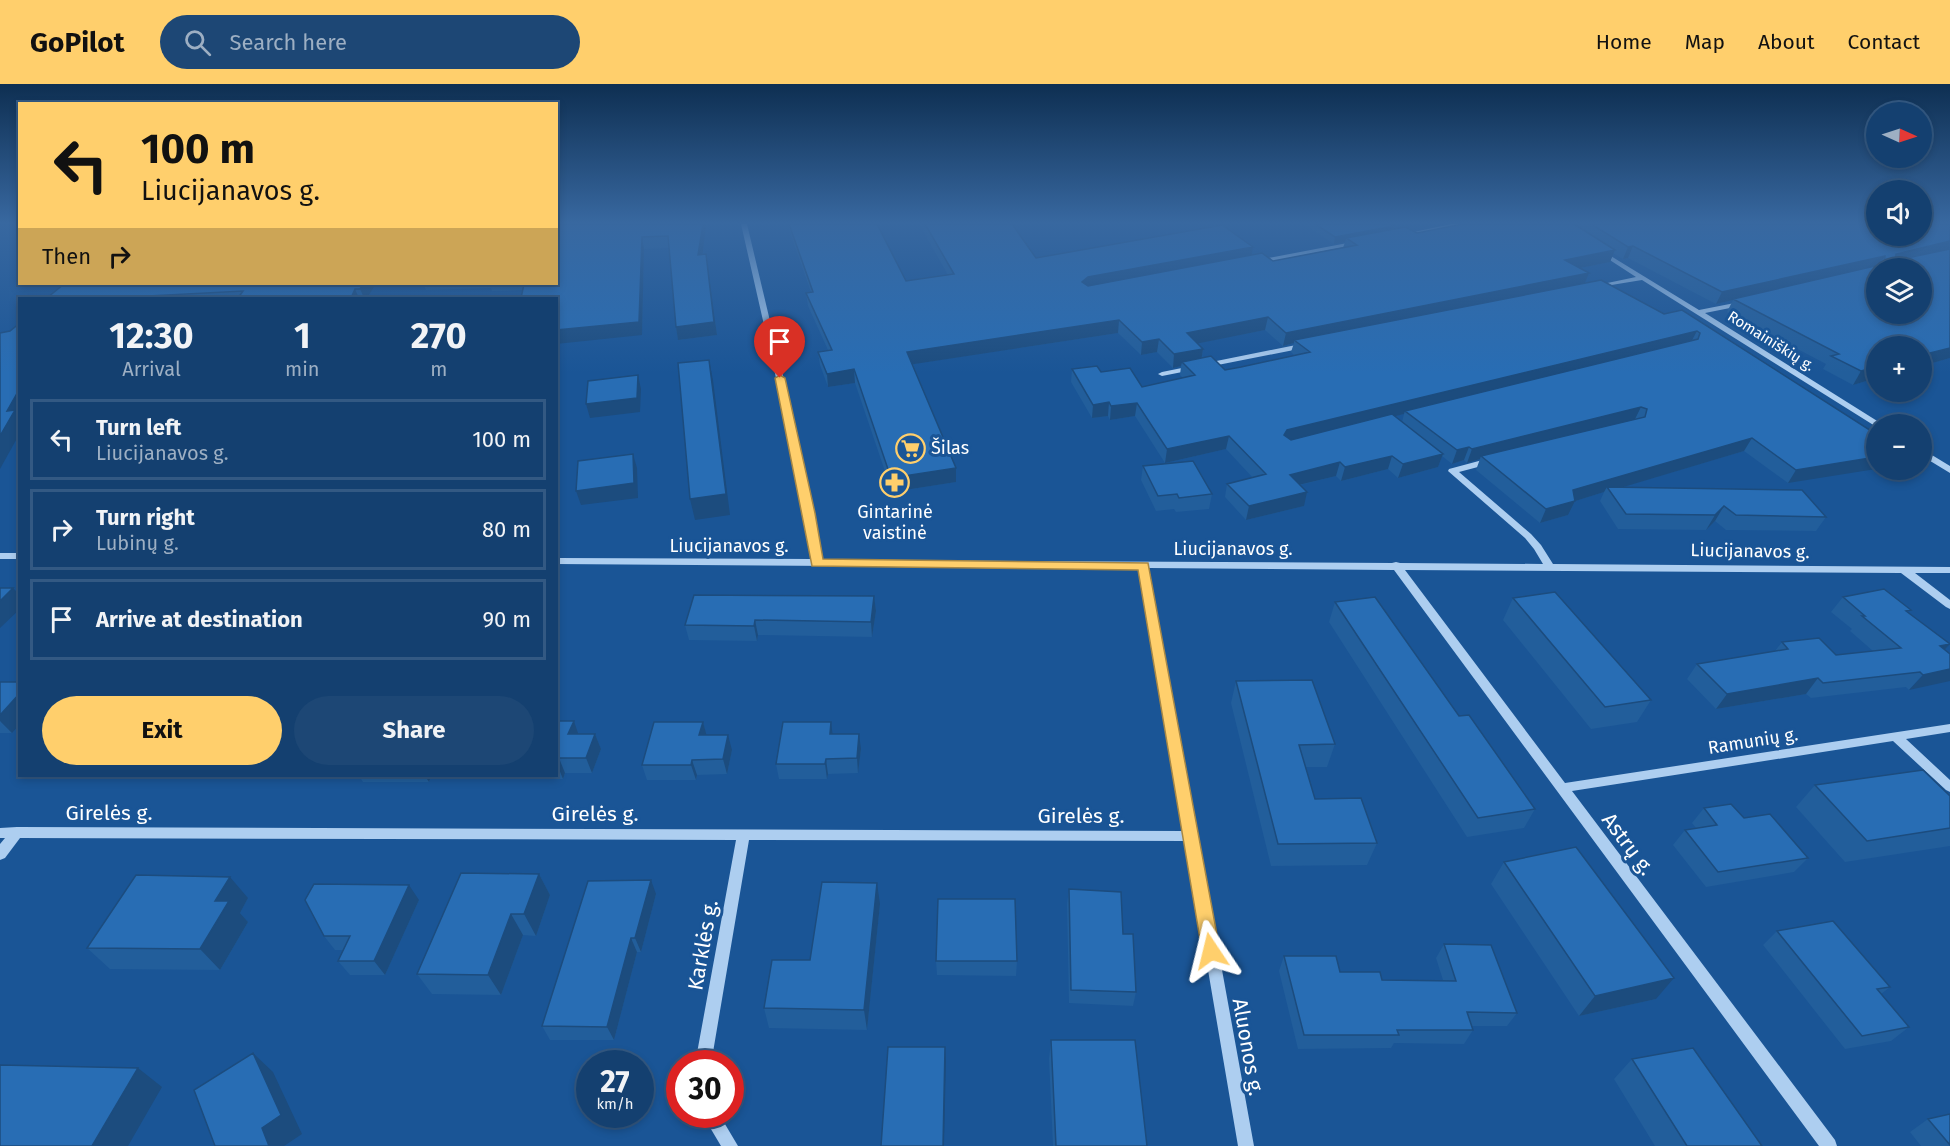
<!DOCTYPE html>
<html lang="en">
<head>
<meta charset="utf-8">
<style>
	:root { --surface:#144070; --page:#1d4775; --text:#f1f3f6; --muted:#9dafc3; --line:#335983; --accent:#ffcf6c }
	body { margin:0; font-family:"Fira Sans",sans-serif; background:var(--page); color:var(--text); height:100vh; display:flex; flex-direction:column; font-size:22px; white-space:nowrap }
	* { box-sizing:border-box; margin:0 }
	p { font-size:20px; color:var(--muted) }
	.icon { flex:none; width:33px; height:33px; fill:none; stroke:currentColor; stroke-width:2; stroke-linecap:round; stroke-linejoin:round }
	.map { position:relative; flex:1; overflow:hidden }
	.side { position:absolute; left:18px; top:213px; width:540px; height:480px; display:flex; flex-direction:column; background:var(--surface); border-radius:0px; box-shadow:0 3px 9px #0003,0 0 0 2px var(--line) }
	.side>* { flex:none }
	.guide { position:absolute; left:18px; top:18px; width:540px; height:183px; border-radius:0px; box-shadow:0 3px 9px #0003,0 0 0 2px var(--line); background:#ffcf6c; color:#111; overflow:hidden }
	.needle { width:39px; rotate:93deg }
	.buttons { position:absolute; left:1866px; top:18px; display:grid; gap:12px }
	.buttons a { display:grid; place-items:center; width:66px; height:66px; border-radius:50%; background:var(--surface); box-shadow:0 3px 9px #0003,0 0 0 2px var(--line); font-size:30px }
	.speed { position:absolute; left:576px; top:966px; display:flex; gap:12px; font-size:30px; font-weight:700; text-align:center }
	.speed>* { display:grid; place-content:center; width:78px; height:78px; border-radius:50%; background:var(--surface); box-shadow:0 3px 9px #0003,0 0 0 2px var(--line); line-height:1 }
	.speed small { font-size:15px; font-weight:400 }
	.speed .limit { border:9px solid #d22; background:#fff; color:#111 }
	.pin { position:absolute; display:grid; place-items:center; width:51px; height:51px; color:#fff; margin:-62px -26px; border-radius:50% 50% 50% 0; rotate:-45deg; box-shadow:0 0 6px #0007 }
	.pin .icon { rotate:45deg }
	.me { position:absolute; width:66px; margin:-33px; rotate:350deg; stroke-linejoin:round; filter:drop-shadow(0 0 4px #0008) }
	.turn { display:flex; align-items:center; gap:21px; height:126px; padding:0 24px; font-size:27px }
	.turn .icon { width:78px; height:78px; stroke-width:2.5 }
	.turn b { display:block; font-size:42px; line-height:51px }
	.then { display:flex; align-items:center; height:57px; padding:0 24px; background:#0003; gap:12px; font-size:22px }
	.eta { display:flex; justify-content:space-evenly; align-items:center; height:102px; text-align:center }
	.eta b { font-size:36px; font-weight:700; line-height:42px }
	.action { display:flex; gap:12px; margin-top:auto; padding:12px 24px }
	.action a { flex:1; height:69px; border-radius:36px; background:var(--accent); color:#111; font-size:24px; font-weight:700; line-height:69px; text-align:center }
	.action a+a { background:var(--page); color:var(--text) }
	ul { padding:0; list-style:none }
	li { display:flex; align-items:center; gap:18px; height:81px; margin:0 12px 9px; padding:0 12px; border:3px solid var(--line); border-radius:0px }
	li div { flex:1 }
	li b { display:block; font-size:22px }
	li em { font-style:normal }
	header { display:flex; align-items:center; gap:36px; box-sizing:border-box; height:84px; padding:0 30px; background:var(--accent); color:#111 }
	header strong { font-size:28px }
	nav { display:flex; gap:33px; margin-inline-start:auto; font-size:21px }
	.search { width:420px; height:54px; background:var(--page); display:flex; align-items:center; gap:15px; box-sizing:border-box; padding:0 21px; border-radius:33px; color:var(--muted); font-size:22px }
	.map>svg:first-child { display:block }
</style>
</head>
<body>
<header>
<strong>GoPilot</strong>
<div class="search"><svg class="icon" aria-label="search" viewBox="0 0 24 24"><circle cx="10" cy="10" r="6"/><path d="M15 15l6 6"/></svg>Search here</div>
<nav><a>Home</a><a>Map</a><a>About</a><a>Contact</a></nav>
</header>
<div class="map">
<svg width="1950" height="1062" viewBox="0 0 1950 1062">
	<rect width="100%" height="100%" fill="#1a5596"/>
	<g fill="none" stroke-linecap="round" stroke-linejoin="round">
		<path fill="#adcef0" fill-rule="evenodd" d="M741,140H747L797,351L821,476L1392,479L1396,478L1400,479L1543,480L1534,465L1525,454L1448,387L1449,385L1490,374L1493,375V379L1459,388L1531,450L1541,461L1553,480L1950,483V489H1915L1950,516V525L1946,523L1901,489L1405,486L1565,699L1950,640V648L1906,655L1950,696V708L1946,706L1893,657L1572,707L1835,1056L1837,1062H1819L1394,486L1149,484L1254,1062H1238L1186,757L749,756L711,980H695L736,756L20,754L5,774L0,776V760L5,754H0V744L17,743L1184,747L1139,484L556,480V474L811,475L789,351Z
			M1451,140H1465L1403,153L1400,151Z
			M1358,157L1361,159L1360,160L1258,180L1255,178L1258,176Z
			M1601,166L1699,226L1745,217V221L1705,229L1882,340L1875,342L1642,196L1593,204V202L1636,193L1599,169L1598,168Z
			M1306,259H1309V263L1162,292L1158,290L1162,288Z
			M1922,365L1950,382V389L1922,372Z
			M0,469H20V475H0Z
			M702,1030H719L738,1062H721Z"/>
	</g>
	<path fill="#225e9b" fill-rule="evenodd" d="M556,140L706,141L702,171L706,170L717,251L678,256L676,243L669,164L644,165L642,251L522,206L492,207L491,204L426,206L423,200H556Z
		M787,140H877L906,197L948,191L919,140H1012L1036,174L1251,171L1273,177L1343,164L1345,158L1334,160L1304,140H1390L1394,142V145L1417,149L1463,140H1950V274L1922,282V262H1876V294L1853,301L1823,285L1826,280L1727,228L1733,216L1716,220L1628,174L1623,175L1613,169L1610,178L1580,184L1585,199L1664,230L1682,226L1876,350L1788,399L1744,367L1622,403L1826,433L1816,447L1726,446L1715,437L1706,446L1618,445L1600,417L1604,408L1575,417L1568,431L1540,439L1476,386L1480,375L1467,379L1464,376L1452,380L1442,372L1438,383L1398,394L1388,385L1341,397L1336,392L1300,401L1304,422L1246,436L1225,413L1227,400L1253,394L1226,365L1165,379L1135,332L1110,336L1108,332L1092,334L1071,298L1072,285L1101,288L1142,303L1183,294L1180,291L1181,282L1173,284L1157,268L1141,271L1118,249L913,280L956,384V398L892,408L855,299L828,303L820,281L818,268L828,266L808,222L806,209L811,208ZM1265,246L1283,262L1294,259L1291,268L1295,272L1225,286L1202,274L1203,265L1198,259ZM1404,330L1402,338L1395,332Z
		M376,200L367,214H47Z
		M1143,382L1212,410L1209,425L1176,428L1174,425L1156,427L1141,396Z
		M874,512L876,527L872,553L758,551L757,557L689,556L685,541Z
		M1843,513L1909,529L1950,560L1909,606L1906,603L1811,614L1806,610L1716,625L1687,595L1697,580L1775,567L1782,558L1836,571L1873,567L1850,547L1852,545L1831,528Z
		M1513,514L1651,616L1637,638L1591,645L1503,536Z
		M1335,518L1459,632L1535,725L1524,744L1467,753L1329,538Z
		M1236,597L1335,660L1327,683H1306L1315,715L1377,759L1367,781L1271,782L1231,619Z
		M0,598L12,649H0Z
		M556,637L579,650H595L601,665L592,689H565L563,695H515L513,692H556Z
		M703,638L706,651L732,666L727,690L697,691L696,696H647L642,681Z
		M833,650L861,665L858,689L828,690L827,695H779L776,680Z
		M359,692H465H431L429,698H363Z
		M1815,701L1950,712V762L1845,778L1796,723Z
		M1704,724L1744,734L1808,774L1794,788L1706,803L1673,761L1685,746L1696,744L1692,739Z
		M1504,778L1656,915L1579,932L1491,800Z
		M539,790L550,811L536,852L523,851L501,911L432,910L417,890Z
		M1069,805L1123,850L1136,908L1133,922L1069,919L1067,820Z
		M656,810L641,868H637L614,956H550L542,942Z
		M248,814L240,829L248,838L220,886L110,885L87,864Z
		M419,816L385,891H350L338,877L344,866H335L324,852Z
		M880,820L867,946L769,944L764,924L810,876Z
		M1777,847L1890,903L1881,910L1909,943L1891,957L1845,965L1763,861Z
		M1444,860L1517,929L1507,942H1472L1473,946L1464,960L1394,959L1391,964L1298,965L1279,887L1284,872L1340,888L1382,896H1443L1436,874Z
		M936,877H1017L1016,892L937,891Z
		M1051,956L1147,1062H1053L1049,975Z
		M1632,975L1762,1062H1655L1614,995Z
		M1950,1030V1062H1921L1910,1048L1928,1035Z"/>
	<path fill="#1c4c7e" d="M703,140H706V141L701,183L698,171Z
		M1394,142L1392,149L1346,154L1345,158L1334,160L1335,153Z
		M642,153L644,165L642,251L556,260V246Z
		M1950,157V166L1888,182L1896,170Z
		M1633,162L1628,174L1623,175L1628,163Z
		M1253,163L1251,175L1087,206L1082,198L1088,193Z
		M1615,166L1610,178L1560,188L1565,176Z
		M706,170L717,251L678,256L676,243Z
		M1885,172L1877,184L1733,215V216L1716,220L1722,208Z
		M1589,189L1584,201L1294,256V259L1283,262L1286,249Z
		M363,200H376L367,214H364L360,205Z
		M355,205L359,214H351Z
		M1268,233L1265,246L1185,262L1187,249Z
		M1119,236L1118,249L908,281L907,268Z
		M1697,247L1690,260L1405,327L1404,330L1283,360L1284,351L1287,346Z
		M1159,255L1157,268L1141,271L1142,258Z
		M1950,264V274L1922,282V271Z
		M1203,265L1201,278H1182L1181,282L1173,284L1174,270Z
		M709,276L713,296L730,431L695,436L690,415Z
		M1876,283V294L1853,301L1861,287Z
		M854,285L855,299L828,303L827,290Z
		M638,291L641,305L640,328L590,334L586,320Z
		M20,304V349L0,385V352L7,327Z
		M1109,318L1108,332L1092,334L1093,321Z
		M1137,319L1135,332L1110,336L1111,322Z
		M1641,323L1634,337L1481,372L1480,375L1467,379L1472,365Z
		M1229,352L1226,365L1165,379L1167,365Z
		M1752,354L1744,367L1610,407L1607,403L1604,408L1569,419L1575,417L1568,431L1540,439L1546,425L1573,406Z
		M1469,363L1464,376L1452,380L1457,366Z
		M633,370L637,384L638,414L581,421L576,407Z
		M1443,370L1438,383L1398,394L1403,380Z
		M1392,372L1388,385L1341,397L1345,383Z
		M1876,373V385L1788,399L1796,386Z
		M1340,378L1336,392L1286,404L1290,391Z
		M956,384V398L892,408L891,394Z
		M1307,408L1304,422L1246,436L1249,422Z
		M1724,422L1715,437L1706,446L1715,431Z
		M13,504L20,511V525L0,544V517Z
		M874,512L876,527L872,553L871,538Z
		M755,536L758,551L757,557L754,542Z
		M1950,560L1936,575L1940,562Z
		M1950,585V597L1909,606L1923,591Z
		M1818,594L1806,610L1716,625L1727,610Z
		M20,609V640L12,649L0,637V631Z
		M574,637L579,652L568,650Z
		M703,638L707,653L699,651Z
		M831,638L833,653L830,650Z
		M595,650L601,665L592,689L586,674Z
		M859,650L861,665L858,689L857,674Z
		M728,651L732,666L727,690L723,675Z
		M559,674L565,689L563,695L557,680Z
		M826,675L828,690L827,695L825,680Z
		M692,676L697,691L696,696L691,681Z
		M425,692H431L429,698Z
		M539,790L550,811L536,852L524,830Z
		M230,793L248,814L240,829L248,838L220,886L200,865L215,817Z
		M651,796L656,810L641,868L635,854Z
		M877,799L880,820L867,946L864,926Z
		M409,801L419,816L385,891L374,877Z
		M511,830L523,851L501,911L488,891Z
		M631,854L637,868L614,956L607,943Z
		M1674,894L1656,915L1579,932L1595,912Z
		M945,963L946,976L944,1062H943Z
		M253,969L273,988L302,1050L284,1062H269L262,1044Z
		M138,984L162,1003L128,1062H92Z"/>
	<path fill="#286db4" stroke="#1c4c7e" stroke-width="1.5" fill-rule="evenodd" d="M556,140H703L698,171L706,170L714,238L676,243L668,152L642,153L639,238L556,246V214H521L524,200H556Z
		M789,140H877L906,197L954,190L925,140H1012L1036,174L1222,141L1253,163L1088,193L1082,198L1088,202L1262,169L1273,177L1357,161L1346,154L1405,143L1417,149L1463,140H1574L1615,166L1565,176L1589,189L1286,249L1268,233L1187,249L1203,265L1174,270L1159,255L1142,258L1119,236L907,268L956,384L891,394L854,285L827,290L818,268L832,266L806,209L813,208Z
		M1315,140H1390L1394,142L1335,153Z
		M1591,140H1876V152H1922V140H1950V157L1896,170L1895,174H1907L1950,165V264L1922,271V262H1876V283L1861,287L1831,272L1839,270L1733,215L1884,180L1885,172L1722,208L1633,162L1628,163ZM1876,184H1922V230H1876Z
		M1601,196L1664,230L1682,226L1876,350V373L1796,386L1752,354L1573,406L1575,417L1546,425L1481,372L1645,333L1647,325L1641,323L1472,365L1469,363L1457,366L1405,327L1698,255L1700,249L1697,247L1287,346L1284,351L1291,356L1392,330L1443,370L1403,380L1392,372L1345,383L1340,378L1290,391L1307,408L1249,422L1227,400L1266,390L1229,352L1167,365L1137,319L1111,322L1109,318L1093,321L1072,285L1097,282L1101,288L1130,284L1142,303L1195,291L1182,278L1211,272L1225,286L1241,283L1310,268L1294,256Z
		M64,200H363L360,205H355L351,214H238L243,207L129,213L127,214H47Z
		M20,239V304L7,327L15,326L0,352V249L10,247Z
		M709,276L726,410L690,415L678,279Z
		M638,291L637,314L586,320L588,297Z
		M633,370L634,399L576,407L578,377Z
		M1193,377L1212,410L1179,414L1177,410L1158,412L1143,382Z
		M1607,403L1802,406L1826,433L1736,431L1724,422L1715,431L1626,430Z
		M0,504H13L0,517Z
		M1884,505L1911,526L1906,527L1950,560L1940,562L1950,570V585L1923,591L1920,588L1823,599L1818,594L1727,610L1697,580L1788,565L1782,558L1819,554L1836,571L1901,564L1862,532H1865L1843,513Z
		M1555,508L1651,616L1605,623L1513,514Z
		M694,511L874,512L871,538L755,536L754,542L685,541Z
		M1375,513L1459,632L1469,631L1535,725L1478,734L1335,518Z
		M1312,596L1335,660L1299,661L1315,715L1361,714L1377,759L1278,760L1236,597Z
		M0,598H20V609L0,631Z
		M556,637H574L568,650H595L586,674H559L556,680Z
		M654,638H703L699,651H728L723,675L692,676L691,681H642Z
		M783,638H831L830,650H859L857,674L826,675L825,680H776Z
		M1923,686L1950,712V744L1867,757L1815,701Z
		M1731,720L1744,734L1770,730L1808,774L1718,788L1685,746L1717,741L1704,724Z
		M1576,763L1674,894L1595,912L1504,778Z
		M461,789L539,790L524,830H511L488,891L417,890Z
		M136,791L230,793L215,817H229L200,865L87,864Z
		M651,796L635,854H631L607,943L542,942L588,797Z
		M822,798L877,799L864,926L764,924L772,876H810Z
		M314,800L409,801L374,877H338L350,852H324L305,816Z
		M1069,805L1121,808L1123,850H1133L1136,908L1071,906Z
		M938,815H1015L1017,877H936Z
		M1833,837L1890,903L1877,905L1909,943L1862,952L1777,847Z
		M1444,860L1491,861L1517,929L1467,928L1473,946H1397L1399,951H1304L1284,872H1336L1340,888H1380L1382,896L1456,897Z
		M1051,956H1135L1147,1062H1056Z
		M888,963H945L943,1062H881Z
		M1693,964L1762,1062H1687L1632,975Z
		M253,969L281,1031L262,1044L269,1062H215L194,1006Z
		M0,981L138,984L92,1062H0Z
		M1950,1030V1061L1928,1035Z"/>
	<linearGradient id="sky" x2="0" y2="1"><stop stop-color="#0e2f52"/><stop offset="0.48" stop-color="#3868a0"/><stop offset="1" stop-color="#3868a0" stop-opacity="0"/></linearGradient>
	<rect width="1950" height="289" fill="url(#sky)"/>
	<path fill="#ffcf6c" stroke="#a68746" stroke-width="1.5" d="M780,291L785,294L815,429L823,475L1148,479L1220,867L1217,873L1211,875L1204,873L1202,867L1138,486L812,482L775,294Z"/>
	<defs>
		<symbol id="supermarket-ring" viewBox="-11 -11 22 22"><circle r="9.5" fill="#1a5596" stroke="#ffcf6c" stroke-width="1.5"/><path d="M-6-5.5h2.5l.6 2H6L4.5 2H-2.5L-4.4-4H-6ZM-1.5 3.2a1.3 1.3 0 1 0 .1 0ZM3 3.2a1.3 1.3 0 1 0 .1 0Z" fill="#ffcf6c"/></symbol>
		<symbol id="pharmacy-ring" viewBox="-11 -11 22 22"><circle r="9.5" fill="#1a5596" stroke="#ffcf6c" stroke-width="1.5"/><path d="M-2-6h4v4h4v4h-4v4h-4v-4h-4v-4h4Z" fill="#ffcf6c"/></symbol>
	</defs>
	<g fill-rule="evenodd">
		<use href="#supermarket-ring" x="894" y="348" width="33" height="33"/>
		<use href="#pharmacy-ring" x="878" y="382" width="33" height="33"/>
	</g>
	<g text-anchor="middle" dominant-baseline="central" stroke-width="6" stroke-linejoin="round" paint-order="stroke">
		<g font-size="15" fill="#fff" stroke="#1a5596">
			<text transform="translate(1771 257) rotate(32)">Romainiškių g.</text>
		</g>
		<g font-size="18" fill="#fff" stroke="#1a5596" text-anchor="start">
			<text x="931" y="364">Šilas</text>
			<text x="895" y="428" text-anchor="middle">Gintarinė<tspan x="895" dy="21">vaistinė</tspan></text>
		</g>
		<g font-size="18" fill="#fff" stroke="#1a5596">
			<text x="729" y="462">Liucijanavos g.</text>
			<text x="1233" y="465">Liucijanavos g.</text>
			<text transform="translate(1750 467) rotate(1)">Liucijanavos g.</text>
			<text transform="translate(1753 657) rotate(-9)">Ramunių g.</text>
		</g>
		<g font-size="21" fill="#fff" stroke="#1a5596">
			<text x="109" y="729">Girelės g.</text>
			<text x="595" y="730">Girelės g.</text>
			<text x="1081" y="732">Girelės g.</text>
			<text transform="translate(1628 760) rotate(53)">Astrų g.</text>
			<text transform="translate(703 861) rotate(-80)">Karklės g.</text>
			<text transform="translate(1248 963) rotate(80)">Aluonos g.</text>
		</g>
	</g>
</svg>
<div class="buttons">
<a><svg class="needle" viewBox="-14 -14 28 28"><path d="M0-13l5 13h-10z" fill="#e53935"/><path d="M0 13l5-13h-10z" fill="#9dafc3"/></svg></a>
<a><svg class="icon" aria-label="sound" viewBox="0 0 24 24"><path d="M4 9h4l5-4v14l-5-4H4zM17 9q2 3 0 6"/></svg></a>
<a><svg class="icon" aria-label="layers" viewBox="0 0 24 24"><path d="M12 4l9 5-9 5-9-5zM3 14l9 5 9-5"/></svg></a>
<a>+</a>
<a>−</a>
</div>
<div class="speed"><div>27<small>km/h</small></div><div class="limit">30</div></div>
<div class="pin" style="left:780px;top:294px;background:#d93025"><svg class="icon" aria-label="arrive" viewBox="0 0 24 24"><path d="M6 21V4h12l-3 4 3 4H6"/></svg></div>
<svg class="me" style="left:1211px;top:867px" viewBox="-20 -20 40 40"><path d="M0-17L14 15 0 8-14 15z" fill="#ffcf6c" stroke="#fff" stroke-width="4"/></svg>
<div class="guide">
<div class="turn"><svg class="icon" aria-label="left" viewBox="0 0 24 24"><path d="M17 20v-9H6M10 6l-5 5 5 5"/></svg><div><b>100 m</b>Liucijanavos g.</div></div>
<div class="then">Then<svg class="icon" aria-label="right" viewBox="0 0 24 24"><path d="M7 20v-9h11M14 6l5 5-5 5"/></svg></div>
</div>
<section class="side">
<div class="eta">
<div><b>12:30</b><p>Arrival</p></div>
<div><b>1</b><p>min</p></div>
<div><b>270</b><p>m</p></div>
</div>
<ul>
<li><svg class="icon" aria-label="left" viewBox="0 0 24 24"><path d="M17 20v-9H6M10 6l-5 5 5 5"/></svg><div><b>Turn left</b><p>Liucijanavos g.</p></div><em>100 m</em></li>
<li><svg class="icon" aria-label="right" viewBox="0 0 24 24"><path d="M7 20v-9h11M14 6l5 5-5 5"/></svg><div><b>Turn right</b><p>Lubinų g.</p></div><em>80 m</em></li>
<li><svg class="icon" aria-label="arrive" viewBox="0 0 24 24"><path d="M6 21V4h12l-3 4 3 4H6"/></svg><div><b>Arrive at destination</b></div><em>90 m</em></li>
</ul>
<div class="action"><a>Exit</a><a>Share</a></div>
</section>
</div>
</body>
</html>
